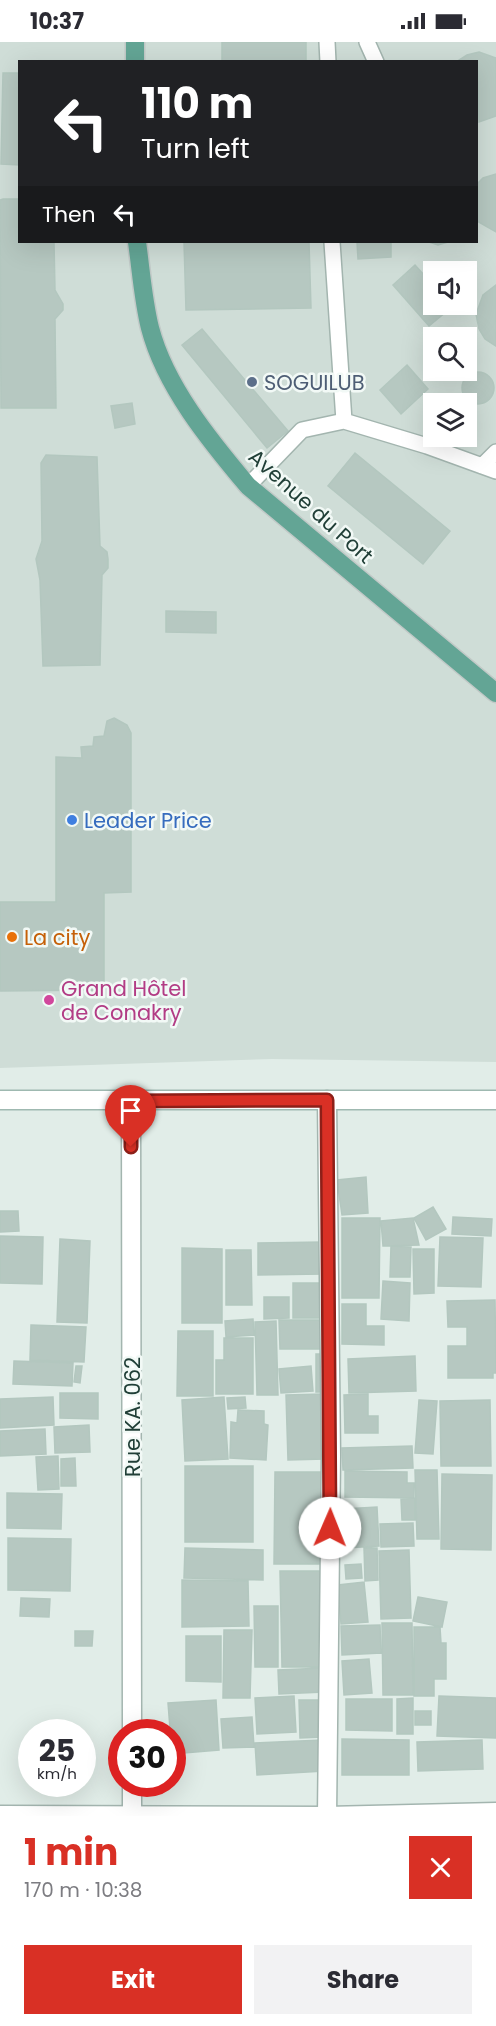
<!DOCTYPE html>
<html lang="en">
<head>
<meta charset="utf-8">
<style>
	:root { --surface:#fff; --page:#f2f2f3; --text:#2b2b33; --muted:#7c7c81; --accent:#d93025 }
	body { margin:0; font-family:Poppins,sans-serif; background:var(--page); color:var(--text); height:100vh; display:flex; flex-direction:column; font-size:22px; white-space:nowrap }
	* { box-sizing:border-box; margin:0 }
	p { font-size:20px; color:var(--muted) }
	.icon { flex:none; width:33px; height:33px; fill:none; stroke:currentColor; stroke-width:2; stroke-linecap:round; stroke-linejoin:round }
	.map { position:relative; height:1774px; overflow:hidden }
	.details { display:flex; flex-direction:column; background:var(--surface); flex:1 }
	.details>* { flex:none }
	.hud { position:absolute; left:18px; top:18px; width:460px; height:183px; border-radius:0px; box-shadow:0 6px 24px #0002; background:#202124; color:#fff; overflow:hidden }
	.buttons { position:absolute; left:423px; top:219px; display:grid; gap:12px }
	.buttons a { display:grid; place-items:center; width:54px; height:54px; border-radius:0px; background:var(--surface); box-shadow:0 6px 24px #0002; font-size:30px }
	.speed { position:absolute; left:18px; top:1677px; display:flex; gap:12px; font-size:30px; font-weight:700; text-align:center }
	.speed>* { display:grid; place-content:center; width:78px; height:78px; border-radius:50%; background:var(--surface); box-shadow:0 6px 24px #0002; line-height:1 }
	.speed small { font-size:15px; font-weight:400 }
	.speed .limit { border:9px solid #d22; background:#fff; color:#111 }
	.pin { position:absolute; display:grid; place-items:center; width:51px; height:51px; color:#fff; margin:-62px -26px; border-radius:50% 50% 50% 0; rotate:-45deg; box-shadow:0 0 6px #0007 }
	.pin .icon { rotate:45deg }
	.me { position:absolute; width:66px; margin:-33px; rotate:1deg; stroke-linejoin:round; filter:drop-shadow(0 0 4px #0008) }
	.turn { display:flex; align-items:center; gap:21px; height:126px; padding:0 24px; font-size:27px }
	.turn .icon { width:78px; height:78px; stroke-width:2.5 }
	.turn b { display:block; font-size:42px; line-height:51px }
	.then { display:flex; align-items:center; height:57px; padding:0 24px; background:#0003; gap:12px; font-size:22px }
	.round { display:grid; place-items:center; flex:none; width:63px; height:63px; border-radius:0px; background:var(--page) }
	.head { display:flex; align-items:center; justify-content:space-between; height:102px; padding:0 24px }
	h1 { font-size:36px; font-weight:700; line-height:45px; color:var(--accent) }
	.cta { display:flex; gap:12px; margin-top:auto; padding:12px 24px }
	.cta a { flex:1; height:69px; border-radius:0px; background:var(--accent); color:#fff; font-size:24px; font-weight:700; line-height:69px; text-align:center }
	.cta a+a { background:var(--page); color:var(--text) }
	.status { display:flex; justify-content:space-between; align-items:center; height:42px; padding:0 30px; background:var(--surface); direction:ltr }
	.status svg { height:16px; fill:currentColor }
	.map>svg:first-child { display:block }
</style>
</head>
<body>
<div class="status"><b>10:37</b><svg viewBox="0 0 49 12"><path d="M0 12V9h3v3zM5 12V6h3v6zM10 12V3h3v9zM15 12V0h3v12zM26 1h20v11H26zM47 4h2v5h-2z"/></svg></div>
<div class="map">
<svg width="496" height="1774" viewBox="0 0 496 1774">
	<rect width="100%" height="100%" fill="#e1ede8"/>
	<path fill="#cfddd7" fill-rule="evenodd" d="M0,0H496V1020L272,1017L0,1026ZM20,20H477V200H20ZM434,230H466V262H434ZM434,296H466V328H434ZM434,362H466V394H434Z"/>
	<path fill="#b6c8c1" stroke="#b3c7bf" stroke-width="1.5" d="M222,0H306V20H222Z
		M479,10L496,16V74L479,80L477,20H456L467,13Z
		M3,31H20V123L1,122Z
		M496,132V190L477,179V142L483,136Z
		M3,157H20V200H54L55,248L63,262V268L55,277L56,366H1L0,158Z
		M184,200H309L311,266L186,268Z
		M357,200H391V215L358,217Z
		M429,200H448L438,203Z
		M415,223L434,244V262H449L452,265L429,284L393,243Z
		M496,243V304L485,297L479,287L476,272L483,253Z
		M202,287L288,389L267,406L182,303Z
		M407,323L428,347L401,372L380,348Z
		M462 346a16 16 0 1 1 32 0a16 16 0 1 1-32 0Z
		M132,361L135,382L115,386L111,364Z
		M355,411L450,489L423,522L328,444Z
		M46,413L97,415L100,504L107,510L108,517V526L102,533L100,623L43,624L40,538L36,517L42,499L41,421Z
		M166,569L216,570V591L166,590Z
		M114,676L127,683L131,691V850L104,851V948L0,949V860H56V715L82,716L81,705L93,704L94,695L104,694L107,679Z
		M366,1135L368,1171L342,1173L337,1138Z
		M433,1165L446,1187L426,1198L414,1176Z
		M0,1169H18L19,1189L0,1190Z
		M453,1175L492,1177L491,1194L452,1192Z
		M342,1176H380L379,1256H342Z
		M413,1176L419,1203L383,1204L381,1179Z
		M0,1194L43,1195L42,1242L0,1241Z
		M440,1195L483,1196L481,1245L438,1244Z
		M60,1197L90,1199L87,1281L57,1280Z
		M323,1200V1232L258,1233V1201Z
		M391,1204L411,1205L410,1235H390Z
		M182,1206L222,1207V1281H182Z
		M413,1207H434V1251L414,1252Z
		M226,1208H251L252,1263H226Z
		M383,1239L410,1241L409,1279L381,1277Z
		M293,1241H324V1276H293Z
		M264,1255H289V1276L264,1277Z
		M495,1258L496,1331H493V1336H448V1304H467V1285H448L447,1259Z
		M342,1262H366V1284H384V1303L342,1302Z
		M253,1277L254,1293L226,1295L225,1279Z
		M279,1278H325V1307H280Z
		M276,1279L278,1353H257L255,1280Z
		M31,1283L86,1285L84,1320L30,1318Z
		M178,1289H213V1354H177Z
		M224,1296H253V1352H216V1318H224Z
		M316,1312H326L327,1350H316Z
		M415,1314L416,1349L349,1351L348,1317Z
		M14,1319L73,1321L72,1344L13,1342Z
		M76,1324H82L80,1341L74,1340Z
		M311,1324L313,1349L281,1351L279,1327Z
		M60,1351H98V1377L60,1376Z
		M324,1352L325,1417L288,1418L286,1353Z
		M368,1352V1374H378V1391H345L344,1353Z
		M53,1355L54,1383L0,1386V1357Z
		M224,1355L228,1417L185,1419L182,1358Z
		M245,1355L246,1366L228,1367L227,1356Z
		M419,1358L437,1359L433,1412L415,1411Z
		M490,1358L491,1424H441L440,1359Z
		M238,1368L264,1369V1382L268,1383L266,1418L230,1416L231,1380L237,1381Z
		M89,1383L90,1410L55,1411L54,1385Z
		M45,1387L46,1412L0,1414V1389Z
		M412,1404L413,1426L343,1428L342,1406Z
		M58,1414L59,1447L38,1448L36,1415Z
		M75,1416L76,1444H61V1417Z
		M185,1424H253V1500H185Z
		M415,1428H437L439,1497H417Z
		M345,1429L407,1430V1441H414V1456L345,1455Z
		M275,1430H324L323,1522H274Z
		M442,1432L492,1433L491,1508L441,1507Z
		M7,1451L62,1452L61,1487L7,1486Z
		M415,1456V1478H402L401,1457Z
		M377,1465L379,1504L345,1506L343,1467Z
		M413,1481L414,1504L381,1505L380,1482Z
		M8,1496L71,1497L70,1549L8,1548Z
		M185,1506L263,1508V1538L184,1536Z
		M364,1506H377L378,1538L365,1539Z
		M409,1508L411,1576L381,1577L379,1509Z
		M361,1522L362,1536L346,1537L345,1523Z
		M280,1529H322L323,1625H282Z
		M182,1538L248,1539L249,1584L182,1585Z
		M364,1540L368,1580L341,1582L338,1543Z
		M418,1555L447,1560L442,1585L413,1579Z
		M21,1556L50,1557L49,1575L20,1574Z
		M254,1564H278V1625H255Z
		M382,1581H412L413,1653H383Z
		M380,1583L381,1611L342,1613L341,1584Z
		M414,1585H440L441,1601H446V1637H434V1654H414Z
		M224,1588H252L250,1656H223Z
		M75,1589H93L92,1604H75Z
		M186,1594H221V1640L186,1639Z
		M369,1617L372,1651L344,1653L342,1619Z
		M323,1626L324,1650L279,1652L278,1628Z
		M294,1654L296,1690L257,1692L255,1656Z
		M439,1654L496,1656V1696L437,1694Z
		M413,1656V1692H397V1657Z
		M346,1657H392V1689L346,1688Z
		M216,1658L219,1708L172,1712L168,1661Z
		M299,1658H322L323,1695L300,1696Z
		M415,1669H431V1683H415Z
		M252,1675L254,1705L223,1706L221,1677Z
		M342,1697L409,1698V1733H342Z
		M322,1698L324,1729L257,1733L255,1701Z
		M482,1698L483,1727L418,1729L417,1700Z"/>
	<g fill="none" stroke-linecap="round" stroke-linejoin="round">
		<defs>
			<path id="lane" d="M327,0L328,20
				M367,0L376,20
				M332,200L344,379
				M482,424L496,410
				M248,444L302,388L344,379L427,404L496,429"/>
			<path id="street" d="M131,1059L132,1690
				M132,1742V1774
				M0,1773L327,1774L496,1770
				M327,1774L331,1414L327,1058"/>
			<path id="secondary" d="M0,1058H496"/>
			<path id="primary" d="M135,0V20
				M137,200C141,228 143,258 150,286C165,344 210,399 248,444L496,651"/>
		</defs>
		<use href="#lane" stroke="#a3b5af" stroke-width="18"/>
		<use href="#street" stroke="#a3b5af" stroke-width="21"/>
		<use href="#secondary" stroke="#9fb9b1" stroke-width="21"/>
		<use href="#primary" stroke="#c1c9c7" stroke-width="21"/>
		<use href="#lane" stroke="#fff" stroke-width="15"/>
		<use href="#street" stroke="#fff" stroke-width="18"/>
		<use href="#secondary" stroke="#fff" stroke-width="18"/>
		<use href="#primary" stroke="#63a595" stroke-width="18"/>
	</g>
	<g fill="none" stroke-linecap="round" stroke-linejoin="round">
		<defs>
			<path id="route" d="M131,1105V1059L327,1058L330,1486"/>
		</defs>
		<use href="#route" stroke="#8d1f18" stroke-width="15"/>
		<use href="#route" stroke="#d93025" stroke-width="10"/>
	</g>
	<circle fill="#5c6f8a" stroke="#f2f9f6" stroke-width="2" cx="252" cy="340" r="6"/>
	<circle fill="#3f7fe0" stroke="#f2f9f6" stroke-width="2" cx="72" cy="778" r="6"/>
	<circle fill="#e8710a" stroke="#f2f9f6" stroke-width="2" cx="12" cy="895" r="6"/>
	<circle fill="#d1479c" stroke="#f2f9f6" stroke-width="2" cx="49" cy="958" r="6"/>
	<g text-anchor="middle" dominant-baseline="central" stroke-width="5" stroke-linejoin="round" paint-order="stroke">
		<g font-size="21" fill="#4e5e75" stroke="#f2f9f6" text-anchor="start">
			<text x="264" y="340">SOGUILUB</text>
		</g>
		<g font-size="21" fill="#203f37" stroke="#f2f9f6">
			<text transform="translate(311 464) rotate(42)">Avenue du Port</text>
			<text transform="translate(132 1375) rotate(-90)">Rue KA. 062</text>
		</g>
		<g font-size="21" fill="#366cbe" stroke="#f2f9f6" text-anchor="start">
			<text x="84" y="778">Leader Price</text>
		</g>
		<g font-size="21" fill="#c56008" stroke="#f2f9f6" text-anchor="start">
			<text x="24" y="895">La city</text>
		</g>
		<g font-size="21" fill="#b23c85" stroke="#f2f9f6" text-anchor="start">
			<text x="61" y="946">Grand Hôtel<tspan x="61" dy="24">de Conakry</tspan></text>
		</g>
	</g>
</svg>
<div class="buttons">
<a><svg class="icon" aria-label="sound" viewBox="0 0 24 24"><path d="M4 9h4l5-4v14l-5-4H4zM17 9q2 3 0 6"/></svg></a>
<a><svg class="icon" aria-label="search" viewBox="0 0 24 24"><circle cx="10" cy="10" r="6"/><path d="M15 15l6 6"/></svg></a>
<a><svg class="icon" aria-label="layers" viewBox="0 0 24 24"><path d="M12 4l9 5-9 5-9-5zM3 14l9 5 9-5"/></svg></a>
</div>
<div class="speed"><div>25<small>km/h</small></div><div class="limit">30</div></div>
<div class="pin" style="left:131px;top:1105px;background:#d93025"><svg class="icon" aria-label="arrive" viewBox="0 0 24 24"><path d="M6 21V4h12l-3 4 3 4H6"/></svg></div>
<svg class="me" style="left:330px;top:1486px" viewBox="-20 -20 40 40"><circle r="19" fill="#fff"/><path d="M0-13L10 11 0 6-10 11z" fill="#d93025"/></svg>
<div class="hud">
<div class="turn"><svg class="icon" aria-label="left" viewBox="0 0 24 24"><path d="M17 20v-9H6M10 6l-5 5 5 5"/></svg><div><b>110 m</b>Turn left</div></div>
<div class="then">Then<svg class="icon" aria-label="left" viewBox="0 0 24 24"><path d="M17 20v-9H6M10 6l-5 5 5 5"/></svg></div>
</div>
</div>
<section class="details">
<div class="head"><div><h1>1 min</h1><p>170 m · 10:38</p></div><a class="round" style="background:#d93025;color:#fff"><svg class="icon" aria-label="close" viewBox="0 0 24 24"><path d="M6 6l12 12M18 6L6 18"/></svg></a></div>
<div class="cta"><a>Exit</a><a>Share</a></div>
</section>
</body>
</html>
